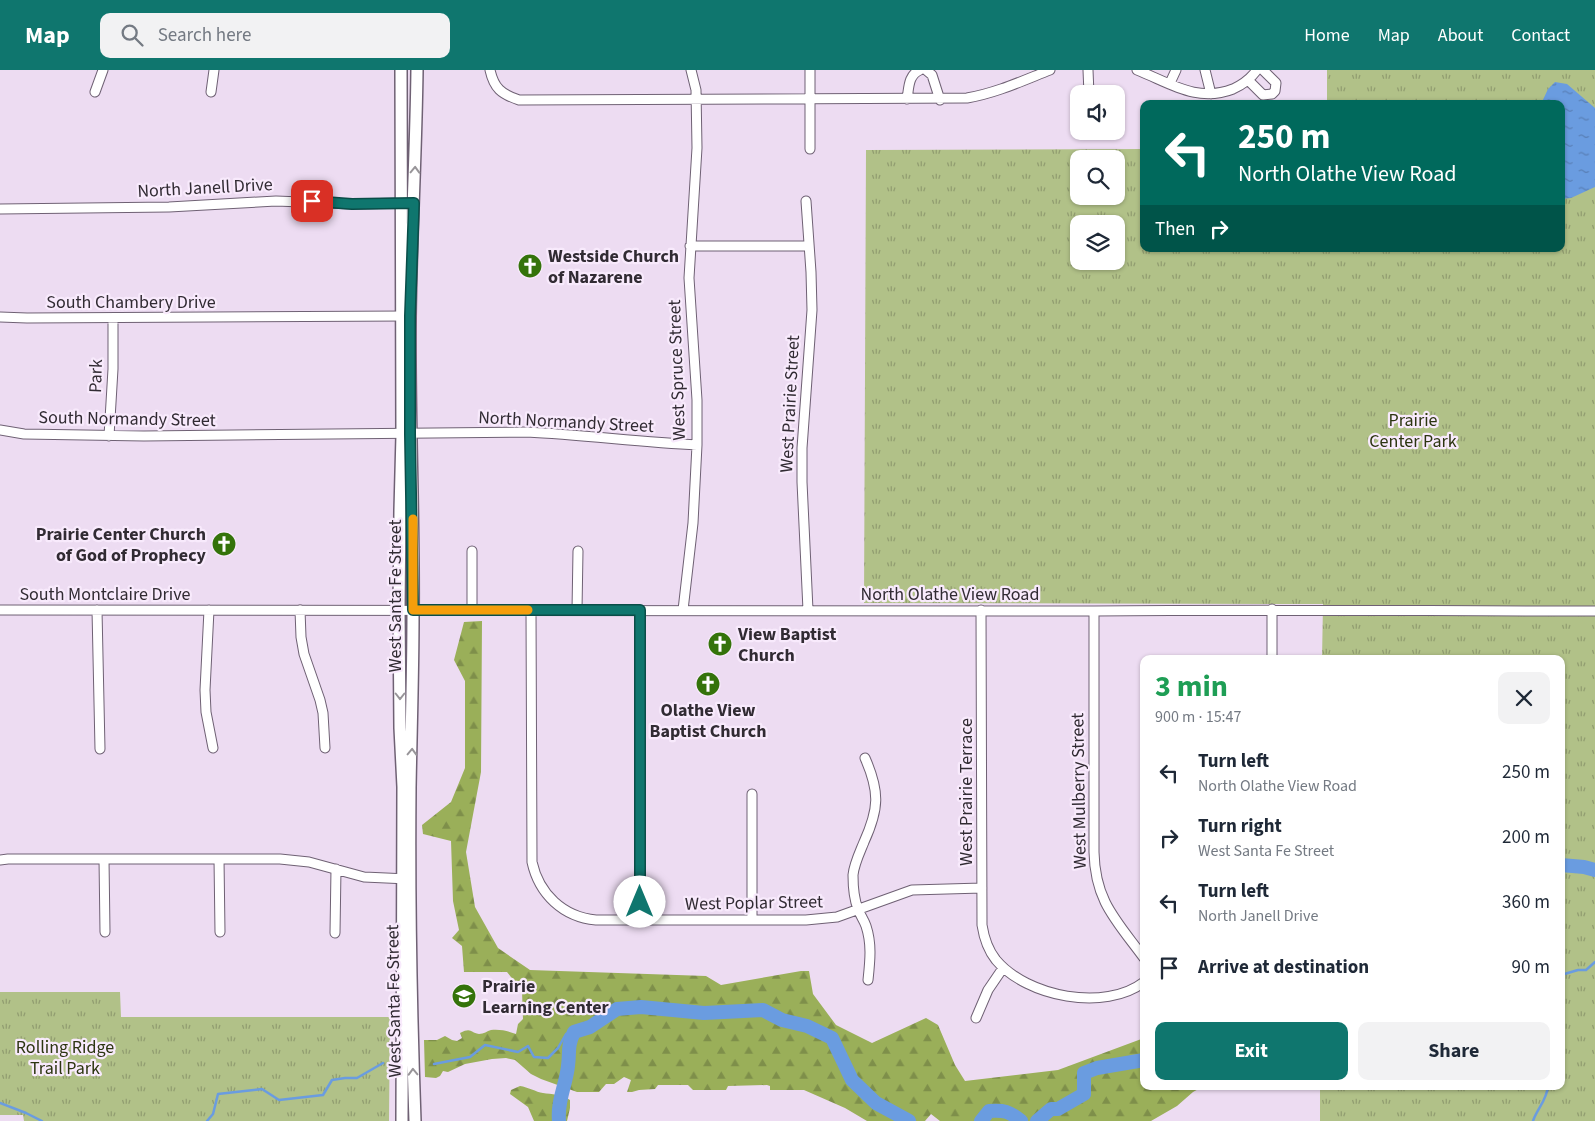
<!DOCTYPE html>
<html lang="en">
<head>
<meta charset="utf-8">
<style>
	:root { --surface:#fff; --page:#f2f2f3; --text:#1f2937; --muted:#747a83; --accent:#0f766e }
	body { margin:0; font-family:"Source Sans 3",sans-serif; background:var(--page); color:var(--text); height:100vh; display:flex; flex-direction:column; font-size:19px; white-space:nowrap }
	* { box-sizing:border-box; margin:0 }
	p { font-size:16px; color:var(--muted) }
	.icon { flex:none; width:28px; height:28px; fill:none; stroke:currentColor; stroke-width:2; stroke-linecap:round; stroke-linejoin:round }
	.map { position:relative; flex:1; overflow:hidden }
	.drawer { position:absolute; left:1140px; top:585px; width:425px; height:435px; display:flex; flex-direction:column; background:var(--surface); border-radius:10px; box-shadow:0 1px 4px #0004 }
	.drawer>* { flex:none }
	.top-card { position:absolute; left:1140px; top:30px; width:425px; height:152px; border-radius:10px; box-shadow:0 1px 4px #0004; background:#00695c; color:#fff; overflow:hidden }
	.tools { position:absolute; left:1070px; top:15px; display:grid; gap:10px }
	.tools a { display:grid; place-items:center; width:55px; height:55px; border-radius:10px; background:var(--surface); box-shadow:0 1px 4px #0004; font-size:25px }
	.pin { position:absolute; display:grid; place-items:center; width:42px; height:42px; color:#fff; margin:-21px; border-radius:10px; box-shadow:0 2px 8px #0006 }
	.me { position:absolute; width:55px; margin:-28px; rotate:0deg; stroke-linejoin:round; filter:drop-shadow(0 0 4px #0008) }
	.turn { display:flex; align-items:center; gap:18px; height:105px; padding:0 15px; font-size:22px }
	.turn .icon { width:65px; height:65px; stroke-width:2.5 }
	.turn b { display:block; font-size:35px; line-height:42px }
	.then { display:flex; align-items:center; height:48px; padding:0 15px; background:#0003; gap:10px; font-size:19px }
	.round { display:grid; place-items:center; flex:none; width:52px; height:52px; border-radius:10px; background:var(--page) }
	.summary { display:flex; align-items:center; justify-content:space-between; height:85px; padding:0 15px }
	h1 { font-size:30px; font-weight:700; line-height:38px; color:#1e9e55 }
	.primary-button { display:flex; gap:10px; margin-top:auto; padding:10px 15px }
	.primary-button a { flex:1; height:58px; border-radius:10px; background:var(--accent); color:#fff; font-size:20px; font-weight:700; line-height:58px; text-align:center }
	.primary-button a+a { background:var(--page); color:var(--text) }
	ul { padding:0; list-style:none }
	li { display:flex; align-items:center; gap:15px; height:65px; padding:0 15px }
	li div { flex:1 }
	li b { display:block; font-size:19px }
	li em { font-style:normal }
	header { display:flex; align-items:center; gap:30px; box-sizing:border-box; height:70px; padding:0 25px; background:var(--accent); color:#fff }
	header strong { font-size:24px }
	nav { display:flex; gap:28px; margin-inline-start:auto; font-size:18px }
	.search { width:350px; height:45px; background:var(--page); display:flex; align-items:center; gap:12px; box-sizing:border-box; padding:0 18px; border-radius:10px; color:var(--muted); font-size:19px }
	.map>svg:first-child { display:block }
</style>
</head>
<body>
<header>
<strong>Map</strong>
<div class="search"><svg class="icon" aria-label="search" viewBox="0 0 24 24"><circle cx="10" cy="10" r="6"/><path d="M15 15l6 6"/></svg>Search here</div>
<nav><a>Home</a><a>Map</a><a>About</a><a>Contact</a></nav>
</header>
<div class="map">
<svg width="1595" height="1051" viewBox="0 0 1595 1051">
	<defs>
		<pattern id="forest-firs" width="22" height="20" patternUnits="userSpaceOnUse" patternTransform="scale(1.25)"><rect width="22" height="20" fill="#9aaf59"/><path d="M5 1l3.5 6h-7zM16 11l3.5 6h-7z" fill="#7e8f4a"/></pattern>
		<pattern id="park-tufts" width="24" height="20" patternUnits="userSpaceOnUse" patternTransform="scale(1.25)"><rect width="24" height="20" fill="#b1c188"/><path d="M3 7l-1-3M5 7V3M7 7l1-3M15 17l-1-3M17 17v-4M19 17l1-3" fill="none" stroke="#919d70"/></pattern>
		<pattern id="water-ripples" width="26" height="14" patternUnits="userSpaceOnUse" patternTransform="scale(1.25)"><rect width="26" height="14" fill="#6a9ce0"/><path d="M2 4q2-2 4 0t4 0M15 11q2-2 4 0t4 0" fill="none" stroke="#587fb6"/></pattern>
	</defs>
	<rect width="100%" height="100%" fill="#eddcf2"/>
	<path fill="url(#forest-firs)" d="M482,551L481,702L466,782L475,837L498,878L530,900L706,906L721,915L801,901H809L813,924L836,955L872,973L926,948L938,955L955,995L965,1011L1058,1000L1144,968V1016H1204L1193,1022L1177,1036L1151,1051H940L931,1044L925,1051H867L845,1038L804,1020H770V1016L767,1015L728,1016L726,1020H693L688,1015H658L655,1019L639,1020L632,1022H627L631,1010L624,1007L614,1014H606L599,1022H577L541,1009L531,1004L515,990L506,988L492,989L465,994L448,1002L443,1001L440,1006L436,1008L425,1007L424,970H437L445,966L452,970L457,971L462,968L460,963C472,957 470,963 479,964C484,964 487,961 491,960C500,959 508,961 516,964L518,954L523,949L522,921L507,902H464L462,876L452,868L459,860L453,831L451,771L423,764L422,755L451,732L465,698V611L454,590L464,552Z
		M520,1016C528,1017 536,1022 543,1023C551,1024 563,1025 570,1030V1038L567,1051H534L528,1037L510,1024L511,1020Z"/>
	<path fill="url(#park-tufts)" fill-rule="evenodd" d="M1327,0H1595V1051H1320V1016H1561V589H1322L1323,534L864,533L866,80L1144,79V179H1561V34H1327ZM1079,89H1116V126H1079ZM1079,154H1116V191H1079Z
		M0,922H120L121,947H390L389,1051H24L23,1045H0Z"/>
	<path fill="url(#water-ripples)" d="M1555,12L1567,14L1595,38V117L1571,128L1561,129V34H1541L1548,19Z"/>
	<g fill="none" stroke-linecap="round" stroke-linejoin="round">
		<path stroke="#6a9ce0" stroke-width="2.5" d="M1561,905L1578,900H1586L1595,892
			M434,994L470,987L485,975L518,982L528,976L534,987L548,988L558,978L566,964L574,962
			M0,1033L26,1043L42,1051
			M207,1051L213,1044L218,1024L262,1019L279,1030L323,1025L332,1010L345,1008H357L383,993
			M1533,1051C1537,1039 1547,1030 1548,1016"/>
		<path stroke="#6a9ce0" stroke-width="14" d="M1561,795L1584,797L1595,800
			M559,1051C557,1031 566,1015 568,996C570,981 567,977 574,962L590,957L617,939L641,937L704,943L763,940L782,950L807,956L832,968L852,1010L876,1033L909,1051
			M981,1051L989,1041C1004,1040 1009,1041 1021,1051
			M1037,1051L1051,1039H1058L1084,1024V1003L1097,998L1144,990"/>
		<defs>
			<path id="minor" d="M490,0C494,18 501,24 519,30L967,28C996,23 1022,11 1050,0
				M926,0L932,5L940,30
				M1088,0L1089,24
				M1137,0C1170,13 1197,33 1233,19C1242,15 1251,8 1257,0
				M1205,0L1211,24
				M1248,10L1263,25L1272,24L1275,21L1276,13L1263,0
				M1170,13L1176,0
				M95,22L103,0
				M211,22L214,0
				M907,29C909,18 908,5 920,0
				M810,79V0
				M806,131L811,202L812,240L802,378V412L808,540
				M0,139L169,137L276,131L353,134L406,133
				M690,176H809
				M0,247L27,248L407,246
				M0,360L24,364L144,366L527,362C584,365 640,372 697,375
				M109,366L113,299V248
				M472,481V540
				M0,540L1094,541C1261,539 1428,541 1595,541
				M97,540L100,679
				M209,540L205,620L206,642L213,678
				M300,540L301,567L304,584L320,630L323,643L325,678
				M531,540L532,792C539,824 563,847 596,850H806L837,847L912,820L982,818
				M577,540L578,481
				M640,540V850
				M683,540L693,453L697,375V330L689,208L697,78L696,20L691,0
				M981,540L982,855C984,868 988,880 996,890C1027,927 1105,942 1144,912
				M1094,541V782C1095,831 1116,850 1144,888
				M1272,589V539
				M865,688C880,722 879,739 864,772C860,782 854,794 853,805C853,816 854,829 858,839C860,845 864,850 866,856C872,874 870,891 868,910
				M104,789L105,862
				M219,789L220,862
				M0,790L8,789H280L309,792L364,807L408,809
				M752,850V724
				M335,863L336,799
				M976,948L988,920L1003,898"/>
			<path id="tertiary" d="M401,0L402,365L400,440L399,540L400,658L403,717L402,1051
				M415,1051C411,940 409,829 410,718C411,660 413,602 413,544C414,445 409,347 410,248C411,165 416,83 417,0"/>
		</defs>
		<use href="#minor" stroke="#6f6174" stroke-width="11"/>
		<use href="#tertiary" stroke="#6f6174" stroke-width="14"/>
		<use href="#minor" stroke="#fff" stroke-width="9"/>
		<use href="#tertiary" stroke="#fff" stroke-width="11"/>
	</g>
	<defs><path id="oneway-chevron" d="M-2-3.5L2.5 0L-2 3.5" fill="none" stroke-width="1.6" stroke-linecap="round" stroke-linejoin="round" transform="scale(1.25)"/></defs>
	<g stroke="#989599">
		<use href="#oneway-chevron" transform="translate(415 100) rotate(-88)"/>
		<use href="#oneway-chevron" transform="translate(400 626) rotate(90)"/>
		<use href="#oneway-chevron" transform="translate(412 682) rotate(-88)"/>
		<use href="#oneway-chevron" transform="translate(413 1002) rotate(-92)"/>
	</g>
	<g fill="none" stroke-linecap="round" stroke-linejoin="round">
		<defs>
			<path id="route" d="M312,131L352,134L414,133L410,246V364L413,540H640V832"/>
		</defs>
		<use href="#route" stroke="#0a4d48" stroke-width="12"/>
		<use href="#route" stroke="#0f766e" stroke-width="9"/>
		<path stroke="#f59e0b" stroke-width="9" d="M413,449V540H528"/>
	</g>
	<defs>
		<symbol id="church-disc" viewBox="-11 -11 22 22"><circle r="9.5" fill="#34730a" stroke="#f8eafc"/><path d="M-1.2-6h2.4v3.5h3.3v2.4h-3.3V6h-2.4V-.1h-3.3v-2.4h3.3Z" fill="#fff"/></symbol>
		<symbol id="school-disc" viewBox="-11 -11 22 22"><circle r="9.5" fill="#34730a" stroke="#f8eafc"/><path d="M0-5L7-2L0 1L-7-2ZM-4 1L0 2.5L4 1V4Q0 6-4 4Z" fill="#fff"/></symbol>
	</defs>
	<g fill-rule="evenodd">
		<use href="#church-disc" x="516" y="182" width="28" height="28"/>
		<use href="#church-disc" x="210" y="460" width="28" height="28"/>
		<use href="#church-disc" x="706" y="560" width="28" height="28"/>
		<use href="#church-disc" x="694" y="600" width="28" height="28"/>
		<use href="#school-disc" x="450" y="912" width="28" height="28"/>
	</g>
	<g text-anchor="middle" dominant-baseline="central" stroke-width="4.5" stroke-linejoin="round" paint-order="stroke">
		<g font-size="18" fill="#312b33" stroke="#f8eafc">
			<text transform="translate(205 118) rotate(-3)">North Janell Drive</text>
			<text x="131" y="232">South Chambery Drive</text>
			<text transform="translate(677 300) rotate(-92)">West Spruce Street</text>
			<text transform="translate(96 306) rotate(-88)">Park</text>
			<text transform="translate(790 334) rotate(-87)">West Prairie Street</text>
			<text transform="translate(127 349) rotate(1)">South Normandy Street</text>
			<text transform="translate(566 352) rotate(3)">North Normandy Street</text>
			<text x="105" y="524">South Montclaire Drive</text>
			<text x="950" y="524">North Olathe View Road</text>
			<text transform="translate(395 526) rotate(-90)">West Santa Fe Street</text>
			<text transform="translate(1079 721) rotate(-91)">West Mulberry Street</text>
			<text transform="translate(966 722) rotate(-90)">West Prairie Terrace</text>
			<text transform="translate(754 833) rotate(-1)">West Poplar Street</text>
			<text transform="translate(394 931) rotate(-91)">West Santa Fe Street</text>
		</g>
		<g font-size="18" font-weight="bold" fill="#312b33" stroke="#f8eafc" text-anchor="start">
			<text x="548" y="186">Westside Church<tspan x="548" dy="21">of Nazarene</tspan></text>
			<text x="206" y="464" text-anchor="end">Prairie Center Church<tspan x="206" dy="21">of God of Prophecy</tspan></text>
			<text x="738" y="564">View Baptist<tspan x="738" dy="21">Church</tspan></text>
			<text x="708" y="640" text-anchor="middle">Olathe View<tspan x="708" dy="21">Baptist Church</tspan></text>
			<text x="482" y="916">Prairie<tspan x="482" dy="21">Learning Center</tspan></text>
		</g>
		<g font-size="18" fill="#2c3510" stroke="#f8eafc">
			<text x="1413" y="350">Prairie<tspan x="1413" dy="21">Center Park</tspan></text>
			<text x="65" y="977">Rolling Ridge<tspan x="65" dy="21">Trail Park</tspan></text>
		</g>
	</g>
</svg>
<div class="tools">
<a><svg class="icon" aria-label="sound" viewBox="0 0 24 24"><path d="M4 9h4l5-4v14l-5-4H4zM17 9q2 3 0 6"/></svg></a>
<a><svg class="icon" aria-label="search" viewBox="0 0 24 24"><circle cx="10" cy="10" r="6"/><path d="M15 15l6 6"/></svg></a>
<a><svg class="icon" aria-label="layers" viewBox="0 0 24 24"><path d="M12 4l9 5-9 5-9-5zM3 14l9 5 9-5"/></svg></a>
</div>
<div class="pin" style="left:312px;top:131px;background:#d93025"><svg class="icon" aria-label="arrive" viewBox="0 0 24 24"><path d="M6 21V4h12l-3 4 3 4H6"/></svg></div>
<svg class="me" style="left:640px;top:832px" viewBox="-20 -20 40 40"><circle r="19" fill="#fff"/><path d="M0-13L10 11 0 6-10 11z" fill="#0f766e"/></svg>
<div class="top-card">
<div class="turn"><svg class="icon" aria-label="left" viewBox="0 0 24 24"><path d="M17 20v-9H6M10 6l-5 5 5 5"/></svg><div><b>250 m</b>North Olathe View Road</div></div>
<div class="then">Then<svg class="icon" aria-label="right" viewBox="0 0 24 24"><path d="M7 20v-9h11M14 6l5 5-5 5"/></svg></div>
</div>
<section class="drawer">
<div class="summary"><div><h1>3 min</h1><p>900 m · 15:47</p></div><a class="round"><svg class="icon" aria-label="close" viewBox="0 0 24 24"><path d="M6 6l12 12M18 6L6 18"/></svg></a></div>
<ul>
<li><svg class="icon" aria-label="left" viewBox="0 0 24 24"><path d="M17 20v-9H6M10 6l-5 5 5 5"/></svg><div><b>Turn left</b><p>North Olathe View Road</p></div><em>250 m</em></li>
<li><svg class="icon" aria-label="right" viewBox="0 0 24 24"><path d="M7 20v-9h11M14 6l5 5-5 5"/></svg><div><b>Turn right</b><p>West Santa Fe Street</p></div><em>200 m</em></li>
<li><svg class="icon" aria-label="left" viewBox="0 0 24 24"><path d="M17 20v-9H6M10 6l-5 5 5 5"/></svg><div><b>Turn left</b><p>North Janell Drive</p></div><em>360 m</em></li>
<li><svg class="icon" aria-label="arrive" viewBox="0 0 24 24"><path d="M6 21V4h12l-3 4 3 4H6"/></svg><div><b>Arrive at destination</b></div><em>90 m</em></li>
</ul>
<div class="primary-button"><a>Exit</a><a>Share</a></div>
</section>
</div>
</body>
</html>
